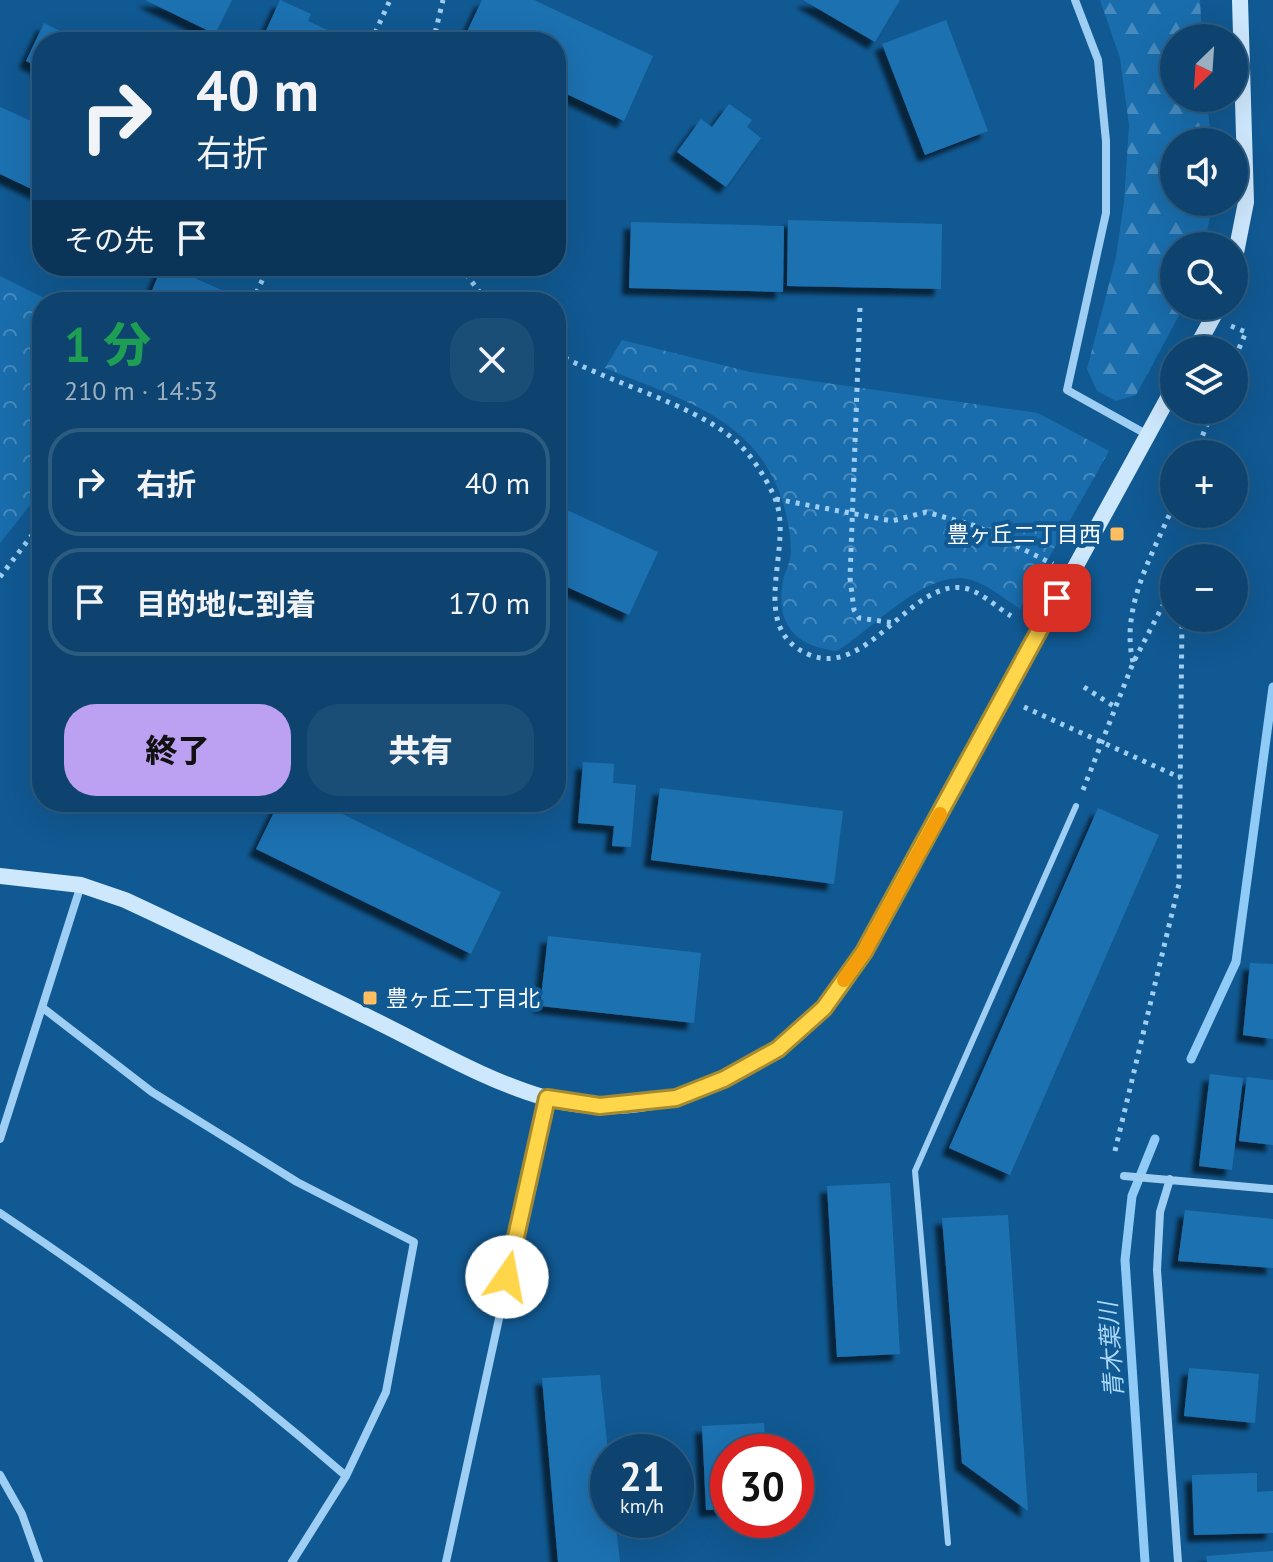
<!DOCTYPE html>
<html lang="ja">
<head>
<meta charset="utf-8">
<style>
	:root { --surface:#0d436e; --page:#1b4e76; --text:#f1f3f6; --muted:#9ab0c2; --line:#2d5c81; --accent:#bca0f2 }
	body { margin:0; font-family:"PT Sans","Noto Sans JP",sans-serif; background:var(--page); color:var(--text); height:100vh; display:flex; flex-direction:column; font-size:30px; white-space:nowrap }
	* { box-sizing:border-box; margin:0 }
	p { font-size:26px; color:var(--muted) }
	.icon { flex:none; width:44px; height:44px; fill:none; stroke:currentColor; stroke-width:2; stroke-linecap:round; stroke-linejoin:round }
	.map { position:relative; flex:1; overflow:hidden }
	.sheet { position:absolute; left:32px; top:292px; width:534px; height:520px; display:flex; flex-direction:column; background:var(--surface); border-radius:32px; box-shadow:0 8px 32px #0002,0 0 0 2px var(--line) }
	.sheet>* { flex:none }
	.hud { position:absolute; left:32px; top:32px; width:534px; height:244px; border-radius:32px; box-shadow:0 8px 32px #0002,0 0 0 2px var(--line); background:#0d436e; color:var(--text); overflow:hidden }
	.needle { width:52px; rotate:205deg }
	.buttons { position:absolute; left:1160px; top:24px; display:grid; gap:16px }
	.buttons a { display:grid; place-items:center; width:88px; height:88px; border-radius:50%; background:var(--surface); box-shadow:0 8px 32px #0002,0 0 0 2px var(--line); font-size:40px }
	.speed { position:absolute; left:590px; top:1434px; display:flex; gap:16px; font-size:40px; font-weight:700; text-align:center }
	.speed>* { display:grid; place-content:center; width:104px; height:104px; border-radius:50%; background:var(--surface); box-shadow:0 8px 32px #0002,0 0 0 2px var(--line); line-height:1 }
	.speed small { font-size:20px; font-weight:400 }
	.speed .limit { border:12px solid #d22; background:#fff; color:#111 }
	.pin { position:absolute; display:grid; place-items:center; width:68px; height:68px; color:#fff; margin:-34px; border-radius:16px; box-shadow:0 4px 12px #0006 }
	.me { position:absolute; width:88px; margin:-44px; rotate:12deg; stroke-linejoin:round; filter:drop-shadow(0 0 6px #0008) }
	.turn { display:flex; align-items:center; gap:28px; height:168px; padding:0 32px; font-size:36px }
	.turn .icon { width:104px; height:104px; stroke-width:2.5 }
	.turn b { display:block; font-size:56px; line-height:68px }
	.then { display:flex; align-items:center; height:76px; padding:0 32px; background:#0003; gap:16px; font-size:30px }
	.round { display:grid; place-items:center; flex:none; width:84px; height:84px; border-radius:32px; background:var(--page) }
	.headline { display:flex; align-items:center; justify-content:space-between; height:136px; padding:0 32px }
	h1 { font-size:48px; font-weight:800; line-height:60px; color:#1e9e55 }
	.cta { display:flex; gap:16px; margin-top:auto; padding:16px 32px }
	.cta a { flex:1; height:92px; border-radius:32px; background:var(--accent); color:#111; font-size:32px; font-weight:800; line-height:92px; text-align:center }
	.cta a+a { background:var(--page); color:var(--text) }
	ul { padding:0; list-style:none }
	li { display:flex; align-items:center; gap:24px; height:108px; margin:0 16px 12px; padding:0 16px; border:4px solid var(--line); border-radius:32px }
	li div { flex:1 }
	li b { display:block; font-size:30px }
	li em { font-style:normal }
	.map>svg:first-child { display:block }
</style>
</head>
<body>
<div class="map">
<svg width="1273" height="1562" viewBox="0 0 1273 1562">
	<defs>
		<pattern id="forest-firs" width="22" height="20" patternUnits="userSpaceOnUse" patternTransform="scale(2)"><rect width="22" height="20" fill="#196dac"/><path d="M5 1l3.5 6h-7zM16 11l3.5 6h-7z" fill="#478abd"/></pattern>
		<pattern id="park-crowns" width="20" height="18" patternUnits="userSpaceOnUse" patternTransform="scale(2)"><rect width="20" height="18" fill="#196dac"/><path d="M2 6a3 3 0 1 1 6 0M12 15a3 3 0 1 1 6 0" fill="none" stroke="#478abd"/></pattern>
		<filter id="shadow"><feDropShadow dx="-7" dy="7" stdDeviation="2" flood-color="#0009"/></filter>
	</defs>
	<rect width="100%" height="100%" fill="#115992"/>
	<path fill="url(#forest-firs)" d="M1100,0H1200L1202,38H1174V98H1207L1211,142H1174V202H1213L1204,246H1174V306H1184L1136,395L1116,401L1097,391L1087,369L1116,257L1124,202L1129,125L1120,58Z"/>
	<path fill="url(#park-crowns)" d="M0,276L52,302H42V490L0,543Z
		M622,340L750,372L1038,413L1109,451L1020,609C1006,600 988,585 972,580C927,567 872,630 837,651C796,647 775,625 783,581C785,571 791,561 791,551C790,520 782,491 765,464C731,410 661,392 605,368Z"/>
	<g fill="none" stroke-linecap="round" stroke-linejoin="round">
		<path stroke="#8fcbf6" stroke-width="9" d="M1191,1059L1236,962L1273,687
			M1145,1562L1125,1260L1132,1196L1155,1139"/>
	</g>
	<path fill="#1f71b1" filter="url(#shadow)" d="M145,0H232L215,34Z
		M280,0L311,14L308,21L336,34L332,42H273L263,37Z
		M482,0H534L653,56L624,121L556,89V42H462Z
		M803,0H900L875,42Z
		M946,20L988,131L925,155L882,44Z
		M44,23L82,42H42V69L26,61Z
		M729,104L752,120L747,127L761,138L726,187L677,152L701,119L712,127Z
		M0,107L42,126V194L0,174Z
		M788,220L942,224L941,289L787,286Z
		M631,222L784,226L783,292L629,288Z
		M162,266H197L192,277L224,291L219,302H171L151,293Z
		M556,505L658,552L629,615L556,582Z
		M583,762L614,764L613,783L636,785L631,847L612,846L614,826L578,823Z
		M660,788L843,811L834,884L651,860Z
		M279,802H318L501,892L471,954L256,849Z
		M1098,808L1159,835L1010,1175L949,1148Z
		M548,936L701,953L694,1023L540,1006Z
		M1250,963L1273,964V1039L1243,1035Z
		M1210,1074L1243,1078L1232,1170L1199,1166Z
		M1247,1077L1273,1080V1145L1239,1141Z
		M890,1183L900,1354L837,1357L827,1186Z
		M1185,1210L1273,1219V1268L1178,1261Z
		M1008,1215L1028,1511L962,1463L942,1218Z
		M1189,1368L1259,1374L1255,1423L1184,1416Z
		M600,1375L608,1452V1520H615L620,1562H558L542,1378Z
		M764,1423L766,1452H728V1509L706,1510L702,1426Z
		M1257,1473V1492L1273,1491V1533L1194,1535L1192,1475Z
		M1273,1551V1562H1207L1206,1556Z"/>
	<g fill="none" stroke-linecap="round" stroke-linejoin="round">
		<path stroke="#9ecef3" stroke-width="5" stroke-dasharray="4 6" stroke-linecap="butt" d="M371,42L390,0
			M433,42L443,0
			M460,266L487,302
			M252,302L269,266
			M860,308L850,578L854,610L859,618L894,623
			M1231,326L1246,332L1234,360
			M556,353C607,382 687,402 731,437C749,451 765,476 774,496C797,545 743,628 810,655C868,678 911,579 964,588C980,591 998,608 1011,616
			M1195,454L1213,410
			M776,499L892,521L926,512L976,526L1053,564
			M0,577L42,522
			M1133,662C1120,607 1153,554 1174,504
			M1084,687L1115,707
			M1024,707L1181,778
			M1083,790L1133,663L1174,584
			M1115,1151L1179,884L1182,618"/>
		<path stroke="#9ecef3" stroke-width="6" d="M948,1543L915,1171L1076,806"/>
		<path stroke="#9ecef3" stroke-width="8" d="M1075,0L1098,60L1106,141V213L1067,390L1146,434
			M43,1008L152,1092L297,1182L414,1242L386,1392L346,1476L292,1562
			M0,1139L81,885
			M1124,1176L1273,1189
			M1170,1179L1160,1212L1157,1270L1178,1562
			M0,1213C122,1294 236,1380 346,1476
			M0,1475L22,1514L39,1562
			M446,1562L547,1098"/>
		<path stroke="#cde7fc" stroke-width="16" d="M1234,263L1246,202L1240,0
			M1195,350L1219,306
			M0,876L81,885L125,900C209,939 292,980 376,1021C429,1047 489,1082 546,1098C645,1126 753,1079 822,1011C839,994 851,971 864,952L1174,387"/>
	</g>
	<g fill="none" stroke-linecap="round" stroke-linejoin="round">
		<defs>
			<path id="route" d="M507,1277L547,1098L600,1106L676,1098L724,1079L778,1049L824,1008L864,952L1057,598"/>
		</defs>
		<use href="#route" stroke="#a68a30" stroke-width="20"/>
		<use href="#route" stroke="#ffd54a" stroke-width="14"/>
		<path stroke="#f59e0b" stroke-width="14" d="M844,980L864,952L940,814"/>
	</g>
	<g fill="#ffbe5f" stroke="#115992" stroke-width="3">
		<rect x="1109" y="526" width="16" height="16" rx="4"/>
		<rect x="362" y="990" width="16" height="16" rx="4"/>
	</g>
	<g text-anchor="middle" dominant-baseline="central" stroke-width="8" stroke-linejoin="round" paint-order="stroke">
		<g font-size="22" fill="#fff" stroke="#115992" text-anchor="end">
			<text x="1101" y="534">豊ヶ丘二丁目西</text>
			<text x="386" y="998" text-anchor="start">豊ヶ丘二丁目北</text>
		</g>
		<g font-size="24" font-style="italic" fill="#aad8fa" stroke="#115992">
			<text transform="translate(1111 1350) rotate(-94)">青木葉川</text>
		</g>
	</g>
</svg>
<div class="buttons">
<a><svg class="needle" viewBox="-14 -14 28 28"><path d="M0-13l5 13h-10z" fill="#e53935"/><path d="M0 13l5-13h-10z" fill="#9ab0c2"/></svg></a>
<a><svg class="icon" aria-label="sound" viewBox="0 0 24 24"><path d="M4 9h4l5-4v14l-5-4H4zM17 9q2 3 0 6"/></svg></a>
<a><svg class="icon" aria-label="search" viewBox="0 0 24 24"><circle cx="10" cy="10" r="6"/><path d="M15 15l6 6"/></svg></a>
<a><svg class="icon" aria-label="layers" viewBox="0 0 24 24"><path d="M12 4l9 5-9 5-9-5zM3 14l9 5 9-5"/></svg></a>
<a>+</a>
<a>−</a>
</div>
<div class="speed"><div>21<small>km/h</small></div><div class="limit">30</div></div>
<div class="pin" style="left:1057px;top:598px;background:#d93025"><svg class="icon" aria-label="arrive" viewBox="0 0 24 24"><path d="M6 21V4h12l-3 4 3 4H6"/></svg></div>
<svg class="me" style="left:507px;top:1277px" viewBox="-20 -20 40 40"><circle r="19" fill="#fff"/><path d="M0-13L10 11 0 6-10 11z" fill="#ffd54a"/></svg>
<div class="hud">
<div class="turn"><svg class="icon" aria-label="right" viewBox="0 0 24 24"><path d="M7 20v-9h11M14 6l5 5-5 5"/></svg><div><b>40 m</b>右折</div></div>
<div class="then">その先<svg class="icon" aria-label="arrive" viewBox="0 0 24 24"><path d="M6 21V4h12l-3 4 3 4H6"/></svg></div>
</div>
<section class="sheet">
<div class="headline"><div><h1>1 分</h1><p>210 m · 14:53</p></div><a class="round"><svg class="icon" aria-label="close" viewBox="0 0 24 24"><path d="M6 6l12 12M18 6L6 18"/></svg></a></div>
<ul>
<li><svg class="icon" aria-label="right" viewBox="0 0 24 24"><path d="M7 20v-9h11M14 6l5 5-5 5"/></svg><div><b>右折</b></div><em>40 m</em></li>
<li><svg class="icon" aria-label="arrive" viewBox="0 0 24 24"><path d="M6 21V4h12l-3 4 3 4H6"/></svg><div><b>目的地に到着</b></div><em>170 m</em></li>
</ul>
<div class="cta"><a>終了</a><a>共有</a></div>
</section>
</div>
</body>
</html>
